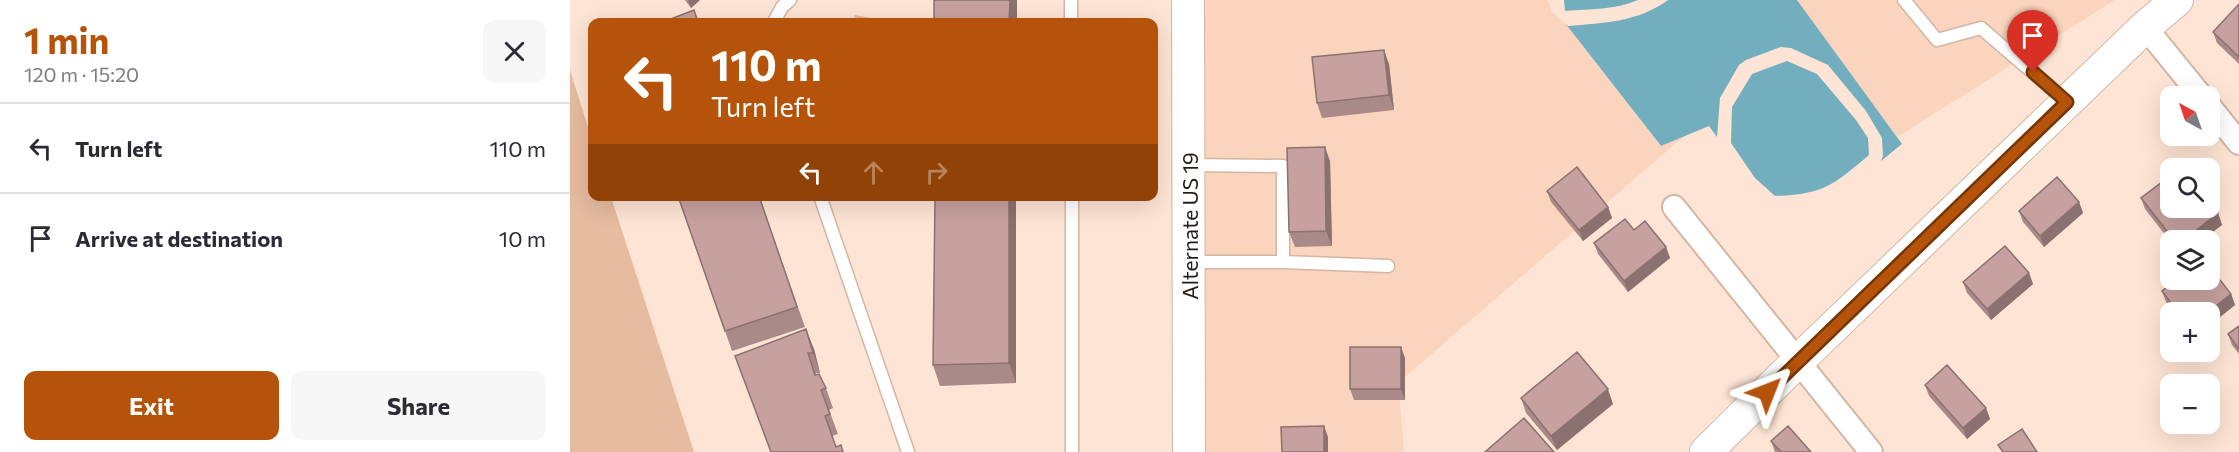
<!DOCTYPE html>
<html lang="en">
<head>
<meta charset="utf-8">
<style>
	:root { --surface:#fff; --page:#f7f7f7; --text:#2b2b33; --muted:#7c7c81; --line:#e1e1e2; --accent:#b45309 }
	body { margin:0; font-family:Commissioner,sans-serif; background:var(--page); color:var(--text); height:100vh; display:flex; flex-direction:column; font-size:22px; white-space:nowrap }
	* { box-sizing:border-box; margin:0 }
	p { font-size:20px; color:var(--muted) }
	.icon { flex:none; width:33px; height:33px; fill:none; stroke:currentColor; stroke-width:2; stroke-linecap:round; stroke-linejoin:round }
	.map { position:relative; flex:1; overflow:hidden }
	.panel { display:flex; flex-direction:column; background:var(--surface); width:570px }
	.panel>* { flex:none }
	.banner { position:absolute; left:18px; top:18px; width:570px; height:183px; border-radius:12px; box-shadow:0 6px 24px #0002; background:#b45309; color:#fff; overflow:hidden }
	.needle { width:39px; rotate:320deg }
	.buttons { position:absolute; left:1590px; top:86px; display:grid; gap:12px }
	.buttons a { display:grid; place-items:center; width:60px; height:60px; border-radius:12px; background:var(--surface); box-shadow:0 6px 24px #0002; font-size:30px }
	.pin { position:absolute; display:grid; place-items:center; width:51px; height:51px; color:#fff; margin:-62px -26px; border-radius:50% 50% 50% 0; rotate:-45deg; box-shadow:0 0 6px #0007 }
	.pin .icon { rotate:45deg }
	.me { position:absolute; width:66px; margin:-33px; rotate:45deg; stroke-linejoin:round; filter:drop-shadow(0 0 4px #0008) }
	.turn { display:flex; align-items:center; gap:21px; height:126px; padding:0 24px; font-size:27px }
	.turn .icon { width:78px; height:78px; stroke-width:2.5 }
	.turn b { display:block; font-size:42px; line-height:51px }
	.lanes { display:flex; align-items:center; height:57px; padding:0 24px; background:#0003; justify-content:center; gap:30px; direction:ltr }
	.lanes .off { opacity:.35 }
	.round { display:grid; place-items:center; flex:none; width:63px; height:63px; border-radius:12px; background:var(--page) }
	.summary { display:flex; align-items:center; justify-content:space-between; height:102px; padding:0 24px }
	h1 { font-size:36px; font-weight:700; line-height:45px; color:var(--accent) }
	.cta { display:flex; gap:12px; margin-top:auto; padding:12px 24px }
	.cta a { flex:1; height:69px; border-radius:12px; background:var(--accent); color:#fff; font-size:24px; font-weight:700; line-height:69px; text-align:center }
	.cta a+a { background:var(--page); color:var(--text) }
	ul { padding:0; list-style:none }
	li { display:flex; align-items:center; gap:18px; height:90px; padding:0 24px; border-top:2px solid var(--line) }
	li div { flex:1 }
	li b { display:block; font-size:22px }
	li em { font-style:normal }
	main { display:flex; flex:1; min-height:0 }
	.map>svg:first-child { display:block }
</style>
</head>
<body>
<main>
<section class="panel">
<div class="summary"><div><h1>1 min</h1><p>120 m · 15:20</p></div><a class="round"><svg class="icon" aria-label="close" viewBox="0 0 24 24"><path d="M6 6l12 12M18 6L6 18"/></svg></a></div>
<ul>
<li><svg class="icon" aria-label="left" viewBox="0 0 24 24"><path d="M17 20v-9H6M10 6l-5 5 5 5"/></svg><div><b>Turn left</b></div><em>110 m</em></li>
<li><svg class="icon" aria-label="arrive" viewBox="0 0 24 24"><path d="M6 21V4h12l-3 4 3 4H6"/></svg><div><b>Arrive at destination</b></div><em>10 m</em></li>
</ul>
<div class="cta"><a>Exit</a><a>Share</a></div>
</section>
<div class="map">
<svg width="1669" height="452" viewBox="0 0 1669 452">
	<rect width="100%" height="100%" fill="#fde4d4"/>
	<path fill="#fad4bc" d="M632,0H977L980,4L981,11L995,23L1090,146L1113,137L828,383L834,452H633Z
		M1227,0H1545L1327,137Z"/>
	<path fill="#e6bb9f" d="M285,15L324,22H283Z
		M0,70L22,140V196L41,197L124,452H0Z"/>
	<path fill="#73aebf" d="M994,0H1068C1045,10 1020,9 995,11Z
		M1098,0H1227L1332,144L1311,161L1313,156L1312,138L1296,111L1258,65L1221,48L1211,47L1176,60L1169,65L1150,98L1147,137L1139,126L1091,146L995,23L998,26C1034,23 1068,22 1098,0Z
		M1217,61L1247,74L1286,120L1298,138L1299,155C1262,186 1254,194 1205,196L1185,178L1161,143L1162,107L1182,74Z"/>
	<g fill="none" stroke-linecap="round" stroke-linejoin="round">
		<defs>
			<path id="lane" d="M501,0V22
				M1334,0L1367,40L1411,28L1497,102
				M204,22L212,7L220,0
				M620,165L713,166V262
				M250,196L338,452
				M620,262H713L818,266
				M502,452V196"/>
			<path id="street" d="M1575,27L1631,96
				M1640,107L1669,143
				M1104,207L1301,452"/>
			<path id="secondary" d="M618,0L619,452
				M1136,452L1227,362L1575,27L1607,0"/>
		</defs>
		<use href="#lane" stroke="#d3b6a3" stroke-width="15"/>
		<use href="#street" stroke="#d3b6a3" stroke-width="26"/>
		<use href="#secondary" stroke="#d3b6a3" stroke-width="34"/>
		<use href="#lane" stroke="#fff" stroke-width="12"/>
		<use href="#street" stroke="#fff" stroke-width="22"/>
		<use href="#secondary" stroke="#fff" stroke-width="32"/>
	</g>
	<path fill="#aa8a89" d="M115,0H130L121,8Z
		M1669,4V64L1647,43L1643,32Z
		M819,64L824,110L752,118L747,103Z
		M760,161L762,246L725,247L719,232Z
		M977,191L1038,207L1042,218L1013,241L981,202Z
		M108,196H189L235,327L162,351Z
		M446,196V383L370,386L363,365Z
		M1571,198L1648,213L1652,225L1632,240H1600V241L1575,209Z
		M1509,202L1513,213L1474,247L1453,222L1449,211Z
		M1064,230L1096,247L1100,258L1058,292L1028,254L1024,243Z
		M1459,273L1463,284L1421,320L1397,293L1393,282Z
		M1592,291L1661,294L1665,305L1640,325V312H1604L1596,302Z
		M1669,326V354L1662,345L1658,334Z
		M244,349L250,373H246V375L256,388L263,408L259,410L268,434L262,436L266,447L273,452H201L165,356Z
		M835,358V400H784L780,389Z
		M1355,385L1416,408L1420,419L1397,439L1359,396Z
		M951,398L1043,404L987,450L956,413Z
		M1201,441L1241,452H1205Z"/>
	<path fill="#8b716f" d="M118,0H130L121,8Z
		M440,0H447V22H439Z
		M814,50L819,64L824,110L819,95Z
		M755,147L760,161L762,246L756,231Z
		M439,196H446V383L439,363Z
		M1509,202L1513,213L1474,247L1470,236Z
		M1038,207L1042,218L1013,241L1009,230Z
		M1648,213L1652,225L1632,240H1614Z
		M1096,247L1100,258L1058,292L1054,281Z
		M1459,273L1463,284L1421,320L1417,309Z
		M1661,294L1665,305L1640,325V312H1638Z
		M236,329L244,349L250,373L243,353Z
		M831,347L835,358V400L831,389Z
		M1038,389L1043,404L987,450L981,436Z
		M1416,408L1420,419L1397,439L1393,428Z
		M754,426L758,437V452H754Z"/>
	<path fill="#c6a19f" stroke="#8b716f" stroke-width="1.5" d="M364,0H440L439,22H364Z
		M1669,4V57L1643,32Z
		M124,10L128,22H93Z
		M814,50L819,95L747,103L742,57Z
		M755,147L756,231L719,232L717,148Z
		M1007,167L1038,207L1009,230L977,191Z
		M1600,176V207H1640V203L1648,213L1614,240H1604L1571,198Z
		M1487,177L1509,202L1470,236L1449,211Z
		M108,196H189L227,307L155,331Z
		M365,196H439V363L363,365Z
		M1055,219L1064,230L1075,221L1096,247L1054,281L1024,243Z
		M1435,246L1459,273L1417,309L1393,282Z
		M1640,267L1661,294L1638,312H1608L1592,291L1607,279H1640Z
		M1669,326V349L1658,334Z
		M236,329L243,353H238L245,375L249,374L256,388L251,390L260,414L255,416L266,447L271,445L273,452H201L165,356Z
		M780,347H831V389H780Z
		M1007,352L1038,389L981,436L951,398Z
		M1377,365L1416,408L1393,428L1355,385Z
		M954,418L984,452H915Z
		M754,426V452H712L711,427Z
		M1218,426L1241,452H1211L1201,441Z
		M1452,429L1467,452H1433L1428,445Z"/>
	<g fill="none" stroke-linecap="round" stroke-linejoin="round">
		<defs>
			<path id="route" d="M1197,392L1497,102L1463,72"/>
		</defs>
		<use href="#route" stroke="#753606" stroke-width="15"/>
		<use href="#route" stroke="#b45309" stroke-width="10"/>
	</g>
	<g text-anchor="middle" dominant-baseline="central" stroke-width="6" stroke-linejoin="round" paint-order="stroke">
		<g font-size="21" fill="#271c15" stroke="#fff">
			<text transform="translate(619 226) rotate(-90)">Alternate US 19</text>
		</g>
	</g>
</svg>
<div class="buttons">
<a><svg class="needle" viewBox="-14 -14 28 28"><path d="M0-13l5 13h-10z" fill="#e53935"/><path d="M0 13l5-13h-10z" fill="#7c7c81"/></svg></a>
<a><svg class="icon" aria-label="search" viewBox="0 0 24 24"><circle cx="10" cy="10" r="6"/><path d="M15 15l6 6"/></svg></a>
<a><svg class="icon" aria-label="layers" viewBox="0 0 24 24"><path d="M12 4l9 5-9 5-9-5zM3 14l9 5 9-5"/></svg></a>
<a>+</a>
<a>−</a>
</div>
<div class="pin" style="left:1463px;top:72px;background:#d93025"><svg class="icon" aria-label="arrive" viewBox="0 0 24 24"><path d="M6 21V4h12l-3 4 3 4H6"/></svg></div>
<svg class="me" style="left:1197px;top:392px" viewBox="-20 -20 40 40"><path d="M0-17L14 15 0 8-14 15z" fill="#b45309" stroke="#fff" stroke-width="4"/></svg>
<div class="banner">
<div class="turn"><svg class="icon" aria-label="left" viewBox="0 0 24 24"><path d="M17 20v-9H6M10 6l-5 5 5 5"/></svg><div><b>110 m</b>Turn left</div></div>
<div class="lanes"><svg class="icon" aria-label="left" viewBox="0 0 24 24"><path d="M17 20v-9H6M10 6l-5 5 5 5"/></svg><svg class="icon off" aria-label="ahead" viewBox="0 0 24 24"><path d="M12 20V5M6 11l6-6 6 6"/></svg><svg class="icon off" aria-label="right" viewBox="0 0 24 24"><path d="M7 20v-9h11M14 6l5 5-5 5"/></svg></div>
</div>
</div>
</main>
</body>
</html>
